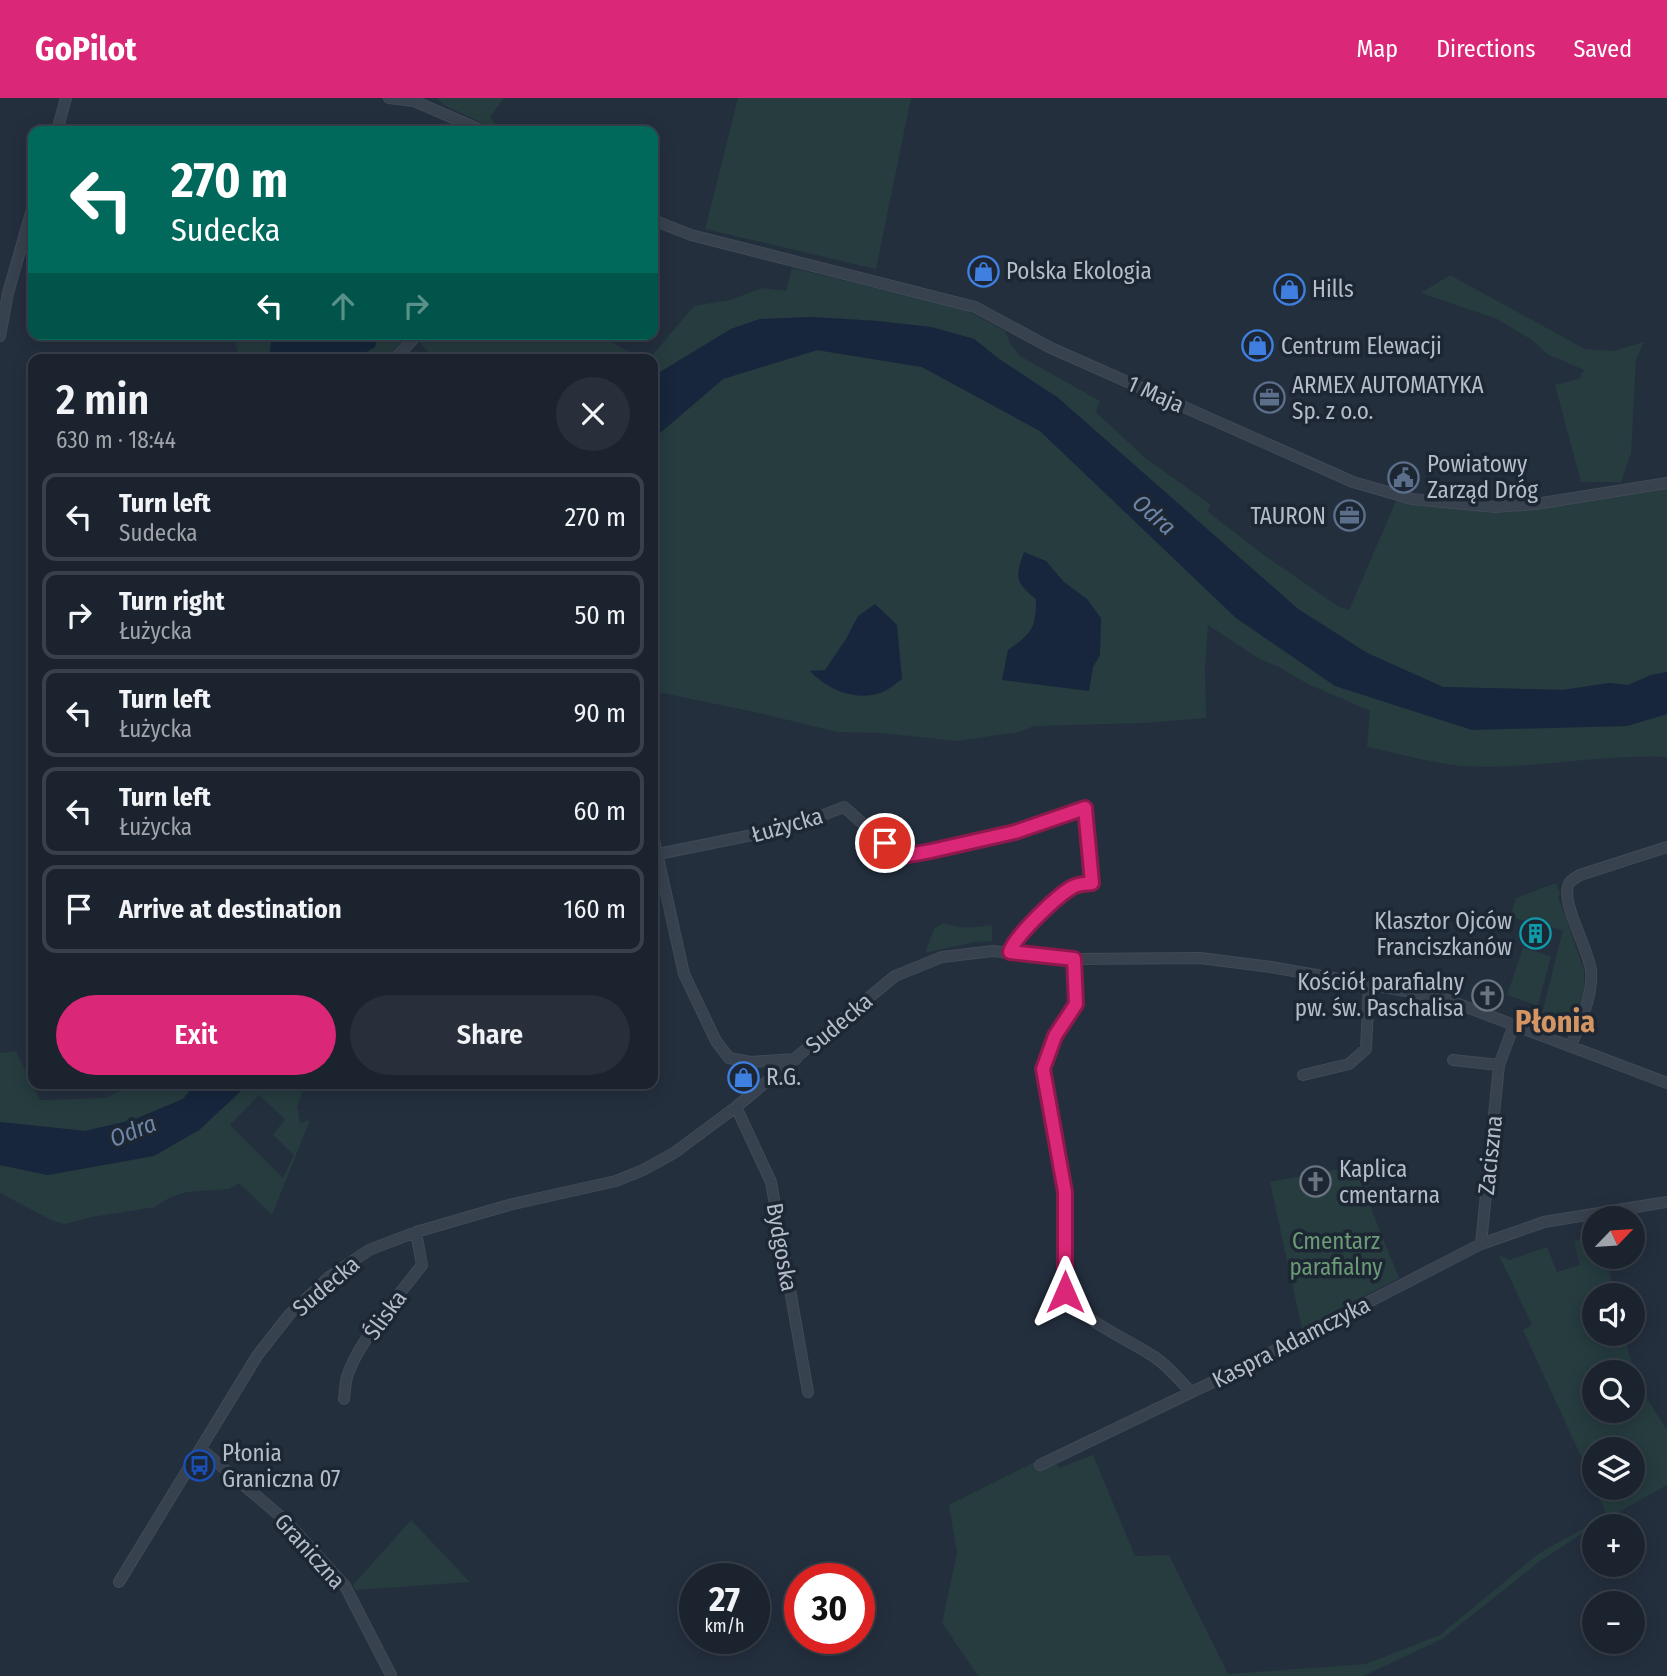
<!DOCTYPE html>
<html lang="en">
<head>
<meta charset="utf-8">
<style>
	:root { --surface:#1b232e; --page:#282f3a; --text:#f1f3f6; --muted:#a0a4aa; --line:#39404a; --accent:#db2777 }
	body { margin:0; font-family:"Fira Sans Condensed",sans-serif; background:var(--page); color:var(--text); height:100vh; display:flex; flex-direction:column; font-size:26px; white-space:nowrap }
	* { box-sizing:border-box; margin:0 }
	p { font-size:23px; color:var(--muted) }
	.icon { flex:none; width:38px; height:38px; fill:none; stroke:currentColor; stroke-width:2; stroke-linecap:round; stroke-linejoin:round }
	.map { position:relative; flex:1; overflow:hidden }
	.drawer { position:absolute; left:28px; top:256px; width:630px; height:735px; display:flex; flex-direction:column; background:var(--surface); border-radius:14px; box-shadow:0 4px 18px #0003,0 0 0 2px var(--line) }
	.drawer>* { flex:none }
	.hud { position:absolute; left:28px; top:28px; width:630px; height:214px; border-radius:14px; box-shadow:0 4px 18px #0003,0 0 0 2px var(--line); background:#00695c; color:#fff; overflow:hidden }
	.needle { width:46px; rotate:65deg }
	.buttons { position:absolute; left:1582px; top:1108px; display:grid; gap:14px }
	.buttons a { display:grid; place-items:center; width:63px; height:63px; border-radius:50%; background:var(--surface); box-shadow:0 4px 18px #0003,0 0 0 2px var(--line); font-size:35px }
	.speed { position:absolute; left:679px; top:1465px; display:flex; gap:14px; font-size:35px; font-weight:700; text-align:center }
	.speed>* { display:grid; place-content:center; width:91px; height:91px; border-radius:50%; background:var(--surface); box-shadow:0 4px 18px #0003,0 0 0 2px var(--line); line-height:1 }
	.speed small { font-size:18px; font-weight:400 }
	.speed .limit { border:10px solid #d22; background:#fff; color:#111 }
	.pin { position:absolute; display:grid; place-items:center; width:60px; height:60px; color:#fff; margin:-30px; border:4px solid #fff; border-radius:50%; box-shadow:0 2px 7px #0007 }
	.me { position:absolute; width:77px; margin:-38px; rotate:0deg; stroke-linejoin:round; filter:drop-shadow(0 0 5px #0008) }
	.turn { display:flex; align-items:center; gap:24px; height:147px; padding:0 28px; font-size:32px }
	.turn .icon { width:91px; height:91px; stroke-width:2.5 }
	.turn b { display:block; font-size:49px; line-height:60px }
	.lanes { display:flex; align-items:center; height:66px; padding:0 28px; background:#0003; justify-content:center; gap:35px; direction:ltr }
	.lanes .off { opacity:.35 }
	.round { display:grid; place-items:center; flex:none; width:74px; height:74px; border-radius:37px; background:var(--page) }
	.summary { display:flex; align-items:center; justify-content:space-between; height:119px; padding:0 28px }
	h1 { font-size:42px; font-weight:600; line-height:52px }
	.primary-button { display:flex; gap:14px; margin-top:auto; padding:14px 28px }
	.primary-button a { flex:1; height:80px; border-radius:42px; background:var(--accent); color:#fff; font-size:28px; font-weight:600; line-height:80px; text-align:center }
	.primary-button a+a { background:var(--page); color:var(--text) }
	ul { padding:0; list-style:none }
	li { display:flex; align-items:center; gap:21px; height:88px; margin:0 14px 10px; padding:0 14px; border:4px solid var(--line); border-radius:14px }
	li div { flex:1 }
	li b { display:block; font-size:26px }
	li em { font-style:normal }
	header { display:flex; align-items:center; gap:42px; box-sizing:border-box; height:98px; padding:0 35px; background:var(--accent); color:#fff }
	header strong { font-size:33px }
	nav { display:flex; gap:38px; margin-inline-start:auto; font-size:24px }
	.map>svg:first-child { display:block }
</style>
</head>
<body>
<header>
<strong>GoPilot</strong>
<nav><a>Map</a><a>Directions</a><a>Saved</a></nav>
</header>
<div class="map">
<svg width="1667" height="1578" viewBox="0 0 1667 1578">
	<rect width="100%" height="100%" fill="#242f3e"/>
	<path fill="#263c3f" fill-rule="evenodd" d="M437,0H504L490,19L494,24L492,30L444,7Z
		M738,0H911L876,171L705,131Z
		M792,170L964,211L1005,233L1010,245L1020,258L1100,303L1096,314L1144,359L1211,407L1207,413L1261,455L1339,509L1349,512L1396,403L1496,414L1532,411L1667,389V574L1651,577L1628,587L1609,585L1563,592L1443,589L1367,555L1298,511L1080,319L1043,290L999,261L974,241L931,229L877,223L812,219L760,221L731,231L653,280V261H649L694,208L730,202L762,190L786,193Z
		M1450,177L1585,251L1613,253L1644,244L1636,262L1631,355L1621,384H1581L1555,287L1579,281L1584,272L1547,256L1532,242L1497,221L1421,195Z
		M234,236H598L641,261H434L415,239L396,261H239Z
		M817,252L922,269L1040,333L1165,451L1335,588L1627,628L1667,616V659C1598,656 1531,672 1462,668C1430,665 1398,655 1367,649L1370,613L1308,586L1279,569L1258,560L1208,527L1205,570L1206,620L1143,625L1034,628L1019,634L956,643L883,635L837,634L759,615L653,593V341L723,281Z
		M1556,785L1560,796L1558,798L1584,872V896L1568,938L1539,928L1563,832L1510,819L1516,800Z
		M943,825C962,831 972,830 992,827V843L974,844L925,855L934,831Z
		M1523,850L1551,858L1538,908L1507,897Z
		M16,953L40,1002L105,1000L137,985H196L184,1001L133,1022L85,1033L0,1024V955Z
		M246,985H305L297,1009L300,1025L310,1022L272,1117L239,1085L229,1091L186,1094L169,1100L155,1109L92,1119L65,1126L53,1123L0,1095V1067L48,1077L199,1032L244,990ZM259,997L285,1021L273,1037L294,1057L283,1080L230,1027Z
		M1354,1068L1399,1180L1302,1231L1270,1084Z
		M1594,1138V1158L1606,1159L1615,1197H1594V1236H1623L1638,1286L1667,1332V1387L1594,1428L1540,1463L1442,1541L1363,1578H978L942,1525L957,1455L949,1407L1051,1356L1059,1370L1093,1357L1135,1458L1169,1457L1228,1576L1366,1566L1440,1537L1538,1456L1607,1417L1595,1390H1633V1351H1594V1387L1523,1232L1532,1227L1499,1157L1509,1162L1547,1149L1557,1174L1580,1167L1574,1143ZM1594,1274H1633V1312H1594Z
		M411,1422L470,1484L356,1492L353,1487Z"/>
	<path fill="#17263c" d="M812,219L877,223L931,229L974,241L999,261L1057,299L1298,511L1367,555L1443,589L1563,592L1609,585L1628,587L1651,577L1667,574V616L1627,628L1472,632L1335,588L1236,520L1040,333L922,269L817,252L723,281L653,341V280L660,274L731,231L760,221Z
		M272,236H378L375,249L365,255L361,261H269Z
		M1024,454L1046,463L1064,484L1087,501L1101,520L1100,557L1093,569L1089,593L1002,582L1008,552C1032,535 1036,531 1036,501C1015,484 1015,480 1024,454Z
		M875,506L897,527L902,581C895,586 886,594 877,596C852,602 827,591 810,573L825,572L846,541L858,518Z
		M196,985H246L244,990L199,1032L154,1058L48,1077L0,1067V1024L85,1033L133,1022L183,1001Z"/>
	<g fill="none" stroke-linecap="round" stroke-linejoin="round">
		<defs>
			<path id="minor" d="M389,0L414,3L483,33
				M57,33L66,0
				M653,122L691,137L975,209L1051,250L1353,384L1412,401L1495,409L1536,406L1667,385
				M0,238L8,195L33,108
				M395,261L418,236
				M653,737L684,876L716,943L729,960L751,964L796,961
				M658,756L792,729L844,709L885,745L909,757L1015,734L1085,710L1092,785C1085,786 1076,786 1071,790C1056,799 1014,839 1010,854
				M1074,861L1076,907L1055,938L1043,971L1065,1094V1194C1084,1226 1126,1239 1156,1260C1169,1269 1180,1283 1191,1294
				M1571,948C1580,924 1593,899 1591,873C1589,852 1562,807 1568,788C1569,783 1575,780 1580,777L1667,749
				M1453,962L1499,967
				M1303,977L1349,966L1366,951L1369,887
				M736,1009L771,1084L808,1294
				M1481,1146L1499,967L1514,927
				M344,1301C345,1294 345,1286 347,1279C356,1247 401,1194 422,1167L416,1134
				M201,1351L286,1423L345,1488L391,1577
				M1040,1367L1219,1281L1481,1146L1544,1124L1667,1104
				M119,1484L257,1258L289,1217L329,1179L369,1152L416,1134L509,1107L616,1083L643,1072L674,1055L736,1009L895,878L942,859L993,853L1074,861L1200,860L1271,869L1440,899L1667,985"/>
		</defs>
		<use href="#minor" stroke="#414a57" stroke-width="12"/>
		<use href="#minor" stroke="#38414e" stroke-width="10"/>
	</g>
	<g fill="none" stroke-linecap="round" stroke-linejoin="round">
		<defs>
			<path id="route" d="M885,745L909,757L931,753L1015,734L1085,710L1092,785C1085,786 1076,786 1071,790C1056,799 1014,839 1010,854L1074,861L1076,906L1055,938L1043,971L1065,1094V1194"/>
		</defs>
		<use href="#route" stroke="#8e194d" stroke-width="18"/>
		<use href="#route" stroke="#db2777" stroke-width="12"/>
	</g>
	<defs>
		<symbol id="shop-ring" viewBox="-11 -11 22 22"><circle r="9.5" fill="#1d2633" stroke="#3f7fe0" stroke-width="1.5"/><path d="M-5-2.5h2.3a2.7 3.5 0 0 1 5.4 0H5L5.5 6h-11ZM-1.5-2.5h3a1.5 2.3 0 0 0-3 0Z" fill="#3f7fe0"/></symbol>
		<symbol id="office-ring" viewBox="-11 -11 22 22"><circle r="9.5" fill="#1d2633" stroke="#5c6f8a" stroke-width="1.5"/><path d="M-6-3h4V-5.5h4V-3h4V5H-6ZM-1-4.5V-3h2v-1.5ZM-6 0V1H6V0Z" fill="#5c6f8a"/></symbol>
		<symbol id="civic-ring" viewBox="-11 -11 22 22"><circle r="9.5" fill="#1d2633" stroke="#5c6f8a" stroke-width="1.5"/><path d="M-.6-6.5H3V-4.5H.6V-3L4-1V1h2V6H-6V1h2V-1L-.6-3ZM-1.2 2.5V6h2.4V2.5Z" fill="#5c6f8a"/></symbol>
		<symbol id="building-ring" viewBox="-11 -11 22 22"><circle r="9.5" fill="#1d2633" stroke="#0f9aa8" stroke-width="1.5"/><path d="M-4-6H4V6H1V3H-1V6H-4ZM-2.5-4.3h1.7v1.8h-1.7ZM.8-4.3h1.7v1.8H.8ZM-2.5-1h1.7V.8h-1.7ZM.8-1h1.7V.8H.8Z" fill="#0f9aa8"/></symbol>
		<symbol id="church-ring" viewBox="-11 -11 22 22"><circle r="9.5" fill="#1d2633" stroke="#6b7280" stroke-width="1.5"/><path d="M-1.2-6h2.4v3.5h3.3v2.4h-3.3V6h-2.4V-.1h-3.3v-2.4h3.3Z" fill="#6b7280"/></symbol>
		<symbol id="bus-ring" viewBox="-11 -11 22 22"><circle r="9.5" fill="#1d2633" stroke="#1a4fb4" stroke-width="1.5"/><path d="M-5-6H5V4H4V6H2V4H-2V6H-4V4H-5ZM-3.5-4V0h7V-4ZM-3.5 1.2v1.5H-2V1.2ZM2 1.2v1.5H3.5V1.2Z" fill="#1a4fb4"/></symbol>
	</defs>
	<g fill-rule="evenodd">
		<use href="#shop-ring" x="966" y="156" width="35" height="35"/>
		<use href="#shop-ring" x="1272" y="174" width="35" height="35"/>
		<use href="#shop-ring" x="1240" y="230" width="35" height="35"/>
		<use href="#office-ring" x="1252" y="282" width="35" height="35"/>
		<use href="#civic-ring" x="1386" y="362" width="35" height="35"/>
		<use href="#office-ring" x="1332" y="400" width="35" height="35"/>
		<use href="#building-ring" x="1518" y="818" width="35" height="35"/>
		<use href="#church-ring" x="1470" y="880" width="35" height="35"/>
		<use href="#shop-ring" x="726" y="962" width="35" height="35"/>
		<use href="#church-ring" x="1298" y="1066" width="35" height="35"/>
		<use href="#bus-ring" x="182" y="1350" width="35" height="35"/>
	</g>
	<g text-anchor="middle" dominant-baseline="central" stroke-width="7" stroke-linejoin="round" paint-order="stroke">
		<g font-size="23" fill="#b4bcc9" stroke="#1d2633" text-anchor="start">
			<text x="1006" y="173">Polska Ekologia</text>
			<text x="1312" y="191">Hills</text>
			<text x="1281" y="248">Centrum Elewacji</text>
			<text x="1292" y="287">ARMEX AUTOMATYKA<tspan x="1292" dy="26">Sp. z o.o.</tspan></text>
			<text x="1427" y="366">Powiatowy<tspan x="1427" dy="26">Zarząd Dróg</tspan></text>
			<text x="1326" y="418" text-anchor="end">TAURON</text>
			<text x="1512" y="823" text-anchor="end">Klasztor Ojców<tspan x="1512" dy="26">Franciszkanów</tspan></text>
			<text x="1464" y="884" text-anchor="end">Kościół parafialny<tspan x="1464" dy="26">pw. św. Paschalisa</tspan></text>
			<text x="766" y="979">R.G.</text>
			<text x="1339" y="1071">Kaplica<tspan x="1339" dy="26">cmentarna</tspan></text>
			<text x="222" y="1355">Płonia<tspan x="222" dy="26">Graniczna 07</tspan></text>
		</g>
		<g font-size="23" fill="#b4bcc9" stroke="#1d2633">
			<text transform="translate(1156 296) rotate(24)">1 Maja</text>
			<text transform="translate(787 727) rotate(-16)">Łużycka</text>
			<text transform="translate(839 925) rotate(-40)">Sudecka</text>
			<text transform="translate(1490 1057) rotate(-84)">Zaciszna</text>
			<text transform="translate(782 1149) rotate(80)">Bydgoska</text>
			<text transform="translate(326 1188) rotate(-40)">Sudecka</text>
			<text transform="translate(385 1217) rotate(-54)">Śliska</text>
			<text transform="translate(1291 1244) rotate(-27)">Kaspra Adamczyka</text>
			<text transform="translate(310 1453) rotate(48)">Graniczna</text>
		</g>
		<g font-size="23" fill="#6b9a76" stroke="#1d2633">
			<text x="1336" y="1143">Cmentarz<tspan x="1336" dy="26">parafialny</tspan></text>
		</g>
		<g font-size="24" font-style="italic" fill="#6d86a8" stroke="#1d2633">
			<text transform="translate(1154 417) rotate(41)">Odra</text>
			<text transform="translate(133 1033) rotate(-22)">Odra</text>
		</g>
		<g font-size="30" font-weight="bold" fill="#d59563" stroke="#1d2633">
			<text x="1555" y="924">Płonia</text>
		</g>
	</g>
</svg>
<div class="buttons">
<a><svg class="needle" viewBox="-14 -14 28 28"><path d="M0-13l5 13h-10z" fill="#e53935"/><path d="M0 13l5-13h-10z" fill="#a0a4aa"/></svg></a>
<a><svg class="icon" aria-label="sound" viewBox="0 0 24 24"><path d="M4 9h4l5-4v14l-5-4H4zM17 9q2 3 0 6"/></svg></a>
<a><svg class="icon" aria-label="search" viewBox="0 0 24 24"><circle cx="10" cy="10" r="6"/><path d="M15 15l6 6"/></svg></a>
<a><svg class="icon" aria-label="layers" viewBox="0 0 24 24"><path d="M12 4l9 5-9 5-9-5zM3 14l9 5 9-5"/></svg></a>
<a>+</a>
<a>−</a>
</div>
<div class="speed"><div>27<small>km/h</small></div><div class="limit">30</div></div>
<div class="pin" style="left:885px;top:745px;background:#d93025"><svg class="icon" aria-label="arrive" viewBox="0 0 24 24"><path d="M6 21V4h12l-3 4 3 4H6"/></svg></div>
<svg class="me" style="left:1065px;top:1194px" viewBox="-20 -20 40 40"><path d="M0-17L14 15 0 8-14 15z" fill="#db2777" stroke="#fff" stroke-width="4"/></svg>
<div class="hud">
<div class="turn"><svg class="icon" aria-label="left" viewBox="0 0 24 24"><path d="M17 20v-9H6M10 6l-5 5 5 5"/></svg><div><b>270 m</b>Sudecka</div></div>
<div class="lanes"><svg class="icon" aria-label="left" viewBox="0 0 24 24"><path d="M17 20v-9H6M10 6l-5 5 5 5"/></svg><svg class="icon off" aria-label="ahead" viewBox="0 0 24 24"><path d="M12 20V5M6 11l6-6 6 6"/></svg><svg class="icon off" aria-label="right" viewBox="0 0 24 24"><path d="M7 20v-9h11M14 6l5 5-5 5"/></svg></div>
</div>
<section class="drawer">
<div class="summary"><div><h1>2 min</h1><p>630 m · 18:44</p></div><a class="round"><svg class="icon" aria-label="close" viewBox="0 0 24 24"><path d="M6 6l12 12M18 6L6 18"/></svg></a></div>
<ul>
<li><svg class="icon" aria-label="left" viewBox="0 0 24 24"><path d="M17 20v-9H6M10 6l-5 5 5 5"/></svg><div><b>Turn left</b><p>Sudecka</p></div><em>270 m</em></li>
<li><svg class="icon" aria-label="right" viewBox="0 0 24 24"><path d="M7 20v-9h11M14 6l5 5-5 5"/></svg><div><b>Turn right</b><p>Łużycka</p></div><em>50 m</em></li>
<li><svg class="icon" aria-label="left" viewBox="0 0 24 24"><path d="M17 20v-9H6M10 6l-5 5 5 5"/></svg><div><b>Turn left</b><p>Łużycka</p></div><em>90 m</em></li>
<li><svg class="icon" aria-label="left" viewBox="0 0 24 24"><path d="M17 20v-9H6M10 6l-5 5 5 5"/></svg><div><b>Turn left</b><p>Łużycka</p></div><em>60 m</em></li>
<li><svg class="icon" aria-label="arrive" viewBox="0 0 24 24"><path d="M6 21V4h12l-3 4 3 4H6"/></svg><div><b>Arrive at destination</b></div><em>160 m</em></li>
</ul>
<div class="primary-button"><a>Exit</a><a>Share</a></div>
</section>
</div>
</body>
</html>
